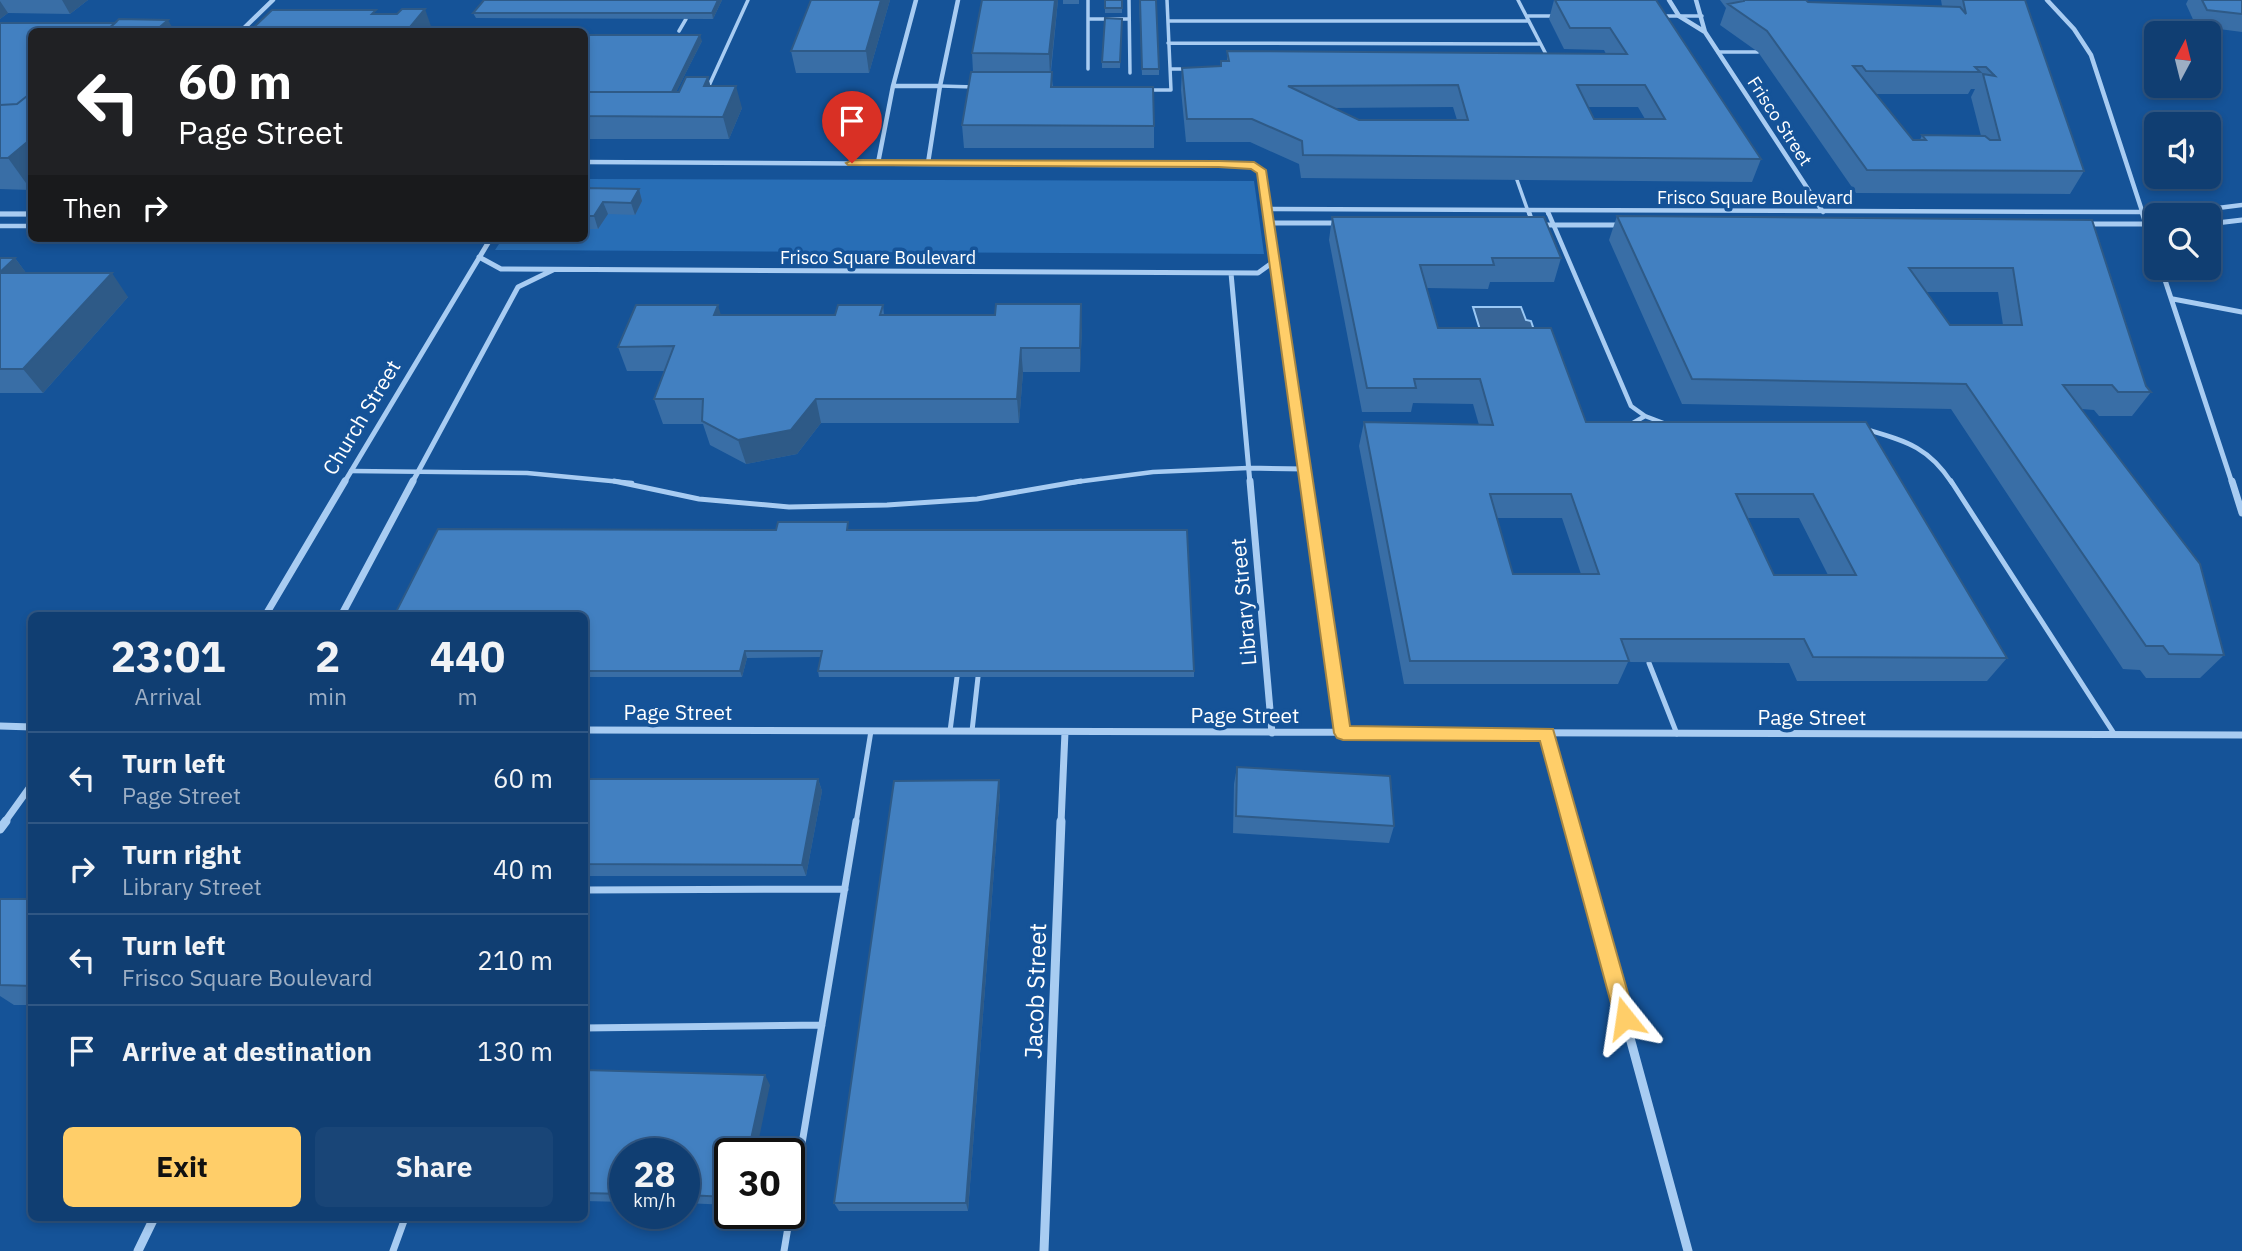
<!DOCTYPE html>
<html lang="en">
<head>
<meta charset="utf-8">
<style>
	:root { --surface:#103e72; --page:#194577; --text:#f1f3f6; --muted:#9caec4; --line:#305784; --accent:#ffce69 }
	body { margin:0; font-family:"IBM Plex Sans",sans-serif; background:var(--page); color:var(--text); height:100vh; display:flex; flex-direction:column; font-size:26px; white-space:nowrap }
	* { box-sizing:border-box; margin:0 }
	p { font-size:23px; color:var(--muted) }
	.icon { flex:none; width:38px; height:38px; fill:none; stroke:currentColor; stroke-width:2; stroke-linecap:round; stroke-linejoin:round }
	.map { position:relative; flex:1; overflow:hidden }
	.side { position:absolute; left:28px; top:612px; width:560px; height:609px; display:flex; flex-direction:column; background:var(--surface); border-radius:10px; box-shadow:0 4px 10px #0003,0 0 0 2px var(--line) }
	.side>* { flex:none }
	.hud { position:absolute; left:28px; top:28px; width:560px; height:214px; border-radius:10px; box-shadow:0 4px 10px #0003,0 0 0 2px var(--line); background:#202124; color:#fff; overflow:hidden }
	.needle { width:46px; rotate:7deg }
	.fabs { position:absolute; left:2144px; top:21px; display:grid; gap:14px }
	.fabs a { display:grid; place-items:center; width:77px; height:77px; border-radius:10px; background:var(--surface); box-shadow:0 4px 10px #0003,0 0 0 2px var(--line); font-size:35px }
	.speed { position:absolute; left:609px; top:1138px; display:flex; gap:14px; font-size:35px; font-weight:700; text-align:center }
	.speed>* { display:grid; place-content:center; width:91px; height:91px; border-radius:50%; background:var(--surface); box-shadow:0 4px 10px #0003,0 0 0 2px var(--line); line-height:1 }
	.speed small { font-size:18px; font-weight:400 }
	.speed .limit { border:4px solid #111; border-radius:10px; background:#fff; color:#111 }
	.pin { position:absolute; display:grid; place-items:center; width:60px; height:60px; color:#fff; margin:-72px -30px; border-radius:50% 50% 50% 0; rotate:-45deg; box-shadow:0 0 7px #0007 }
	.pin .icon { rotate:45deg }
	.me { position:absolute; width:77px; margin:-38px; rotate:345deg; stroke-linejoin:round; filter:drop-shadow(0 0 5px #0008) }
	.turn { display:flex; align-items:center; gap:24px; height:147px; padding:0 35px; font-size:32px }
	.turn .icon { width:91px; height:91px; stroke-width:2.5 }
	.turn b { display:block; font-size:49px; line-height:60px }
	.then { display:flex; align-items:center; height:66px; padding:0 35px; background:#0003; gap:14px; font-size:26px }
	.eta { display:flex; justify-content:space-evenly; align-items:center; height:119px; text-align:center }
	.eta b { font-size:42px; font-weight:700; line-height:49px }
	.primary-button { display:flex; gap:14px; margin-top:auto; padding:14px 35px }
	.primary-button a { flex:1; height:80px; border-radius:10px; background:var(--accent); color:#111; font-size:28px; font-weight:700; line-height:80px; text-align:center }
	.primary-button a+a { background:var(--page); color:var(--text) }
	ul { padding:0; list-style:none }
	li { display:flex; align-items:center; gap:21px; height:91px; padding:0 35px; border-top:2px solid var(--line) }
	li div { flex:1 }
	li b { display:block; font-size:26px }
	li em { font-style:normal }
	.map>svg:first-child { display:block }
</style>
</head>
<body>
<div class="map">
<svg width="2242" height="1251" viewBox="0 0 2242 1251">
	<rect width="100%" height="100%" fill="#155398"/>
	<path fill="#286eb6" d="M585,179L1254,181L1264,254L495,250L503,238H584Z"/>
	<path fill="#386597" stroke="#9ac8f5" stroke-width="2" d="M1473,307H1521L1526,320L1531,321L1535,333H1481Z"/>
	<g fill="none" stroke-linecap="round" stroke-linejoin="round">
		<path stroke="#a8ccf2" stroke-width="3.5" d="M1088,0V69
			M1129,0L1130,73
			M1518,0L1549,60
			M1527,16H1555
			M1663,16H1702
			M1088,19H1129
			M1168,21H1529
			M679,31L686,19
			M1168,43L1540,44
			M1718,52H1758
			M1170,69H1187
			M940,86L974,87
			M707,90L748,0
			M1148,90H1171L1167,0
			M1517,180L1529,214
			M1547,211L1548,214"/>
		<path stroke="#a8ccf2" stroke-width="4.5" d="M1529,212L1532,221
			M1548,212L1631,406L1645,416L1666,424
			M0,226H32
			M1636,427L1633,423L1645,416
			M1865,429C1905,441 1928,446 1952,483
			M351,471L527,473L632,483
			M1068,483L1153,472L1248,468"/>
		<path stroke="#a8ccf2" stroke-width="5" d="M614,481L699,499L789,507L887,505L977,499L1081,481
			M1951,481L2115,735
			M1649,663L1677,734
			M950,731L957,677
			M972,731L978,677
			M856,823L871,731"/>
		<path stroke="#a8ccf2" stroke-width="7" d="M584,890L845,889
			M584,1028L822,1025
			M393,1251L405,1218
			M784,1251L856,821"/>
		<path stroke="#a8ccf2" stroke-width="4.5" d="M1669,0L1679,16L1705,32
			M1696,0L1705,32L1823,212
			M2047,0L2074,29L2091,55L2143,214
			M240,32L273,0
			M893,86H940
			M584,162L1254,166L1262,172L1268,214
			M878,163L893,86L916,0
			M928,163L940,86L958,0
			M1268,209L2140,212L2194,211L2242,205
			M0,214H32"/>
		<path stroke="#a8ccf2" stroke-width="5" d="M1268,212L1307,483
			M2142,212L2156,255
			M0,214H32
			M1270,223H1339
			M2086,224H2156
			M2208,224L2242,220
			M1540,225H1623
			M479,257L501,269L1258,273L1276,260
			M2161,268L2232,483
			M1231,273L1250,483
			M2173,299L2242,312
			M1248,468L1305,469
			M344,483L491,238
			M412,483L518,287L553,270"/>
		<path stroke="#a8ccf2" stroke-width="7" d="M1250,481L1272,733
			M1307,481L1343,733
			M2232,481L2242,513
			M265,616L345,481
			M341,616L413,481
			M0,726L32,727
			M584,730L2242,735
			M1547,734L1571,823
			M4,823L32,784
			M1061,823L1065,732"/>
		<path stroke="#a8ccf2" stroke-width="9" d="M1571,821L1688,1251
			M0,829L6,821
			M138,1251L154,1218
			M1044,1251L1061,821"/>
	</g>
	<path fill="#396ea6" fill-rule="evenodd" d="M0,0H88L70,14L8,13L0,19Z
		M722,0L713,19L476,18L473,13Z
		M811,0H890L869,73H796L791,51Z
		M1058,0L1051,72L1053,87L1154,126V148H964L962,125L973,72L972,53Z
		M1063,0H1079V4H1063Z
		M1105,0H1122V13H1105Z
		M1139,0L1159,69V75H1142Z
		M1554,0H1656L1761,159L1752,182L1301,178L1299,164L1250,142H1186L1181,90L1182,68L1221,66L1227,61V51L1606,54L1604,50L1564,49L1549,19ZM1453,107L1457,120H1359L1334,108ZM1588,107H1638L1645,119H1594Z
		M1720,0H1806L1808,2L1942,6L1941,0H2025L2084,171L2070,194L1856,193L1758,52L1720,25L1726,8ZM1971,89H1975L1971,97L1981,136L1922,135L1920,140H1913L1875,94H1968Z
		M2188,0H2242V32L2196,26L2186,4Z
		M1122,19L1120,68H1102V62Z
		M0,23L31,190L0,189Z
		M584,35L702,41L676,92H679L708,77L710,86L742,108L729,139H584Z
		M584,188L639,189L642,201L635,215L608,214L598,229H584Z
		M1617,216L2092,220L2146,386L2151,392L2132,416H2099L2094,410L2082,409L2224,655L2200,678H2146L2140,670L2123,669L1951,409L1682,404L1609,240ZM1926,292H1998L2003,325H1950Z
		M1332,217L1561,258L1554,282H1490L1488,289L1427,288L1438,328L1586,422H1866L2007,658L1987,681H1797L1789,663L1628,662L1618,684H1404L1359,446L1364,422L1479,425L1473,404L1413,403L1411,412H1362L1329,240ZM1497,518H1562L1581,574H1513ZM1747,518H1799L1828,575H1774Z
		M0,258H15L26,273L128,297L43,393H0Z
		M883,305L884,315L1082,328L1080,372H1023L1019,423H821L797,454L746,464L710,445L703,424H663L654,399L665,371H627L618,347L721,315H835Z
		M849,530L1194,671V677H819L818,671L821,657L747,658L742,677H584V616Z
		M1237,767L1394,826L1389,843L1233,833L1234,784Z
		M584,779H818L822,791L806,876H584Z
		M1000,792L968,1211H839L834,1203Z
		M32,892V1005H14L0,996V899H27Z
		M584,1070L770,1085L730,1153V1205L684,1203V1153H625V1202L584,1201Z"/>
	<path fill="#2e5a87" d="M62,0H88L70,14Z
		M718,0H722L713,19L712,13Z
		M881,0H890L869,73L866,51Z
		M1055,0H1058L1050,76L1049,54Z
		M0,1L8,13L0,19Z
		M425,9L433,32H406Z
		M168,20L175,32H147Z
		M700,35L702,41L665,114L664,108Z
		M708,77L714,99L704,86Z
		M736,86L742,108L729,139L723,117Z
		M32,138L31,190L8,158Z
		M639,189L642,201L635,215L631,203Z
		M603,202L608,214L598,229L594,216Z
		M15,258L33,282L0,275V272Z
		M112,273L128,297L43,393L23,369Z
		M1081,304L1082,328L1080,372V348Z
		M718,305L725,329L714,315Z
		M1021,348L1023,372L1019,423L1017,399Z
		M816,399L821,423L797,454L746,464L738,440Z
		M745,651L747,658L742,677L740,671Z
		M818,779L822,791L806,876L802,865Z
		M999,780L1000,792L968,1211L966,1203Z
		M765,1075L770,1085L756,1153H748Z"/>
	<path fill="#4280c1" stroke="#2e5a87" stroke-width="2" fill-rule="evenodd" d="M484,0H718L712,13H473Z
		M811,0H881L866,51H791Z
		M982,0H1055L1049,54L972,53Z
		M1105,0H1122V8H1105Z
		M1140,0H1156L1159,69H1142Z
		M1555,0H1656L1761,159L1303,155L1302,141L1252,119H1187L1182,68L1221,66V61H1229L1227,51L1627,54L1610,28H1570ZM1458,85L1468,120H1359L1288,86ZM1577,85H1645L1665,119H1594Z
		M1744,0H1806L1808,2L1960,7L1966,14L1963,0H2025L2084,171L1867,170L1767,31L1728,4L1744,1ZM1853,66H1862L1866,71L1980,72L1975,67H1986L1995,76L1983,74L2000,140H1990L1985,136L1922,135L1926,140H1913Z
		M2202,0H2242V14L2207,10Z
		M402,9H425L406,32H249L272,10H376L372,14H397Z
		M1105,18L1122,19L1120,62H1102Z
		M119,19L168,20L154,32H105Z
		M0,23H115L105,32H32V92L17,104L0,105Z
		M584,35H700L672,92H584Z
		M971,72H1052L1051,87H1153L1154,126L962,125Z
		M686,77H708L704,86H736L723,117L584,116V92H679Z
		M32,92V138L8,158H0V105L17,104Z
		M584,188L639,189L631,203L603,202L594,216H584Z
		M1617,216L2092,220L2146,386L2151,392H2118L2112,385H2063L2200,564L2224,655L2169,654L2163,646H2146L1966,384L1692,379ZM1909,268H2013L2022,325H1950Z
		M1332,217H1544L1561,258H1492L1494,265H1420L1438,328H1551L1586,422H1866L2007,658L1813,657L1804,639H1621L1629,661H1410L1364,422L1493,425L1480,379H1414L1416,388H1367ZM1490,494H1571L1599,574H1513ZM1736,494H1813L1856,575H1774Z
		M0,258H15L0,272Z
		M0,273H112L23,369H0Z
		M996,304H1081L1080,348H1021L1017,399H816L791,430L738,440L702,421L703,399H654L674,346L618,347L636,305H718L714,315H835L838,305H883L880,315H995Z
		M778,522H848L847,530H1187L1194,671H818L822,651H745L740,671H584V616H394L438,529L776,530Z
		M1237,767L1390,776L1394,826L1236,816Z
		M584,779H818L802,865L584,864Z
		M999,780L966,1203H834L894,781Z
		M32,892V986L0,985V899H27Z
		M584,1070L765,1075L748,1153H730V1197L684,1195V1153H625V1194L584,1193Z"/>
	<path fill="#ffce69" stroke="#a68644" stroke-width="2" d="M852,160L1219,161L1254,162L1266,170L1350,726L1553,729L1635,1018L1632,1025L1625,1028L1618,1025L1615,1018L1540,741L1343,740L1337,738L1334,733L1257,173L1251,169L1219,167L848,165L846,163Z"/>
	<g text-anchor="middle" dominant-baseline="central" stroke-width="7" stroke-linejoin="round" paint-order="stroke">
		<g font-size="18" fill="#fff" stroke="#155398">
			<text transform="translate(1780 121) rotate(57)">Frisco Street</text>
			<text x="1755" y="197">Frisco Square Boulevard</text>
			<text x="878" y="257">Frisco Square Boulevard</text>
		</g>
		<g font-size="21" fill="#fff" stroke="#155398">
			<text transform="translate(361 417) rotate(-59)">Church Street</text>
			<text transform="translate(1243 602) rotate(-95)">Library Street</text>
			<text x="678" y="712">Page Street</text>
			<text x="1245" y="715">Page Street</text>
			<text x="1812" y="717">Page Street</text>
		</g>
		<g font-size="24" fill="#fff" stroke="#155398">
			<text transform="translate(1035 991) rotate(-88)">Jacob Street</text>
		</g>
	</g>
</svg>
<div class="fabs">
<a><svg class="needle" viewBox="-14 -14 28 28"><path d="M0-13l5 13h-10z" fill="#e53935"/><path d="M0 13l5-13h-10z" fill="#9caec4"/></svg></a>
<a><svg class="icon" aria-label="sound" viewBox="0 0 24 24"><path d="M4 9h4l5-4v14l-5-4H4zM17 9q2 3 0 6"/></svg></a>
<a><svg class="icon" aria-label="search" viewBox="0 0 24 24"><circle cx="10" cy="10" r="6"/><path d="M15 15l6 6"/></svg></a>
</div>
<div class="speed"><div>28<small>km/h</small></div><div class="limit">30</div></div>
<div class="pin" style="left:852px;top:163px;background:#d93025"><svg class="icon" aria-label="arrive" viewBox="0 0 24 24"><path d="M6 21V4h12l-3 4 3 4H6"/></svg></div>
<svg class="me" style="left:1625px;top:1018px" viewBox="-20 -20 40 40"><path d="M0-17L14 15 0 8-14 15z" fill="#ffce69" stroke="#fff" stroke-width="4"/></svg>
<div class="hud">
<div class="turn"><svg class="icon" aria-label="left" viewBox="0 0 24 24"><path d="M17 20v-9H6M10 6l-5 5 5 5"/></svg><div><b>60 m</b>Page Street</div></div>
<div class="then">Then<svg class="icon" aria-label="right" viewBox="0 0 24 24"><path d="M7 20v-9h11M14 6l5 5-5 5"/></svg></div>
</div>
<section class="side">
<div class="eta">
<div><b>23:01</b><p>Arrival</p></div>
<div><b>2</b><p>min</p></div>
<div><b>440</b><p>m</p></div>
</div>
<ul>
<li><svg class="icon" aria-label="left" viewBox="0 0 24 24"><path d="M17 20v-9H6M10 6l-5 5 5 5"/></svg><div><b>Turn left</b><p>Page Street</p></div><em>60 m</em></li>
<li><svg class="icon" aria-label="right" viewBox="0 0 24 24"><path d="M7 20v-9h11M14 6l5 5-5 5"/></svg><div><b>Turn right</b><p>Library Street</p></div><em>40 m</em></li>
<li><svg class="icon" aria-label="left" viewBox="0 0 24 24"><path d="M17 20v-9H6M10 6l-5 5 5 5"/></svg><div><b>Turn left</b><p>Frisco Square Boulevard</p></div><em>210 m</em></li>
<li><svg class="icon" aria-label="arrive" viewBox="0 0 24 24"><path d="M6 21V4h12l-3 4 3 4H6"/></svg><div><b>Arrive at destination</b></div><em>130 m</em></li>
</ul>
<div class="primary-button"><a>Exit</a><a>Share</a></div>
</section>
</div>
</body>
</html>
